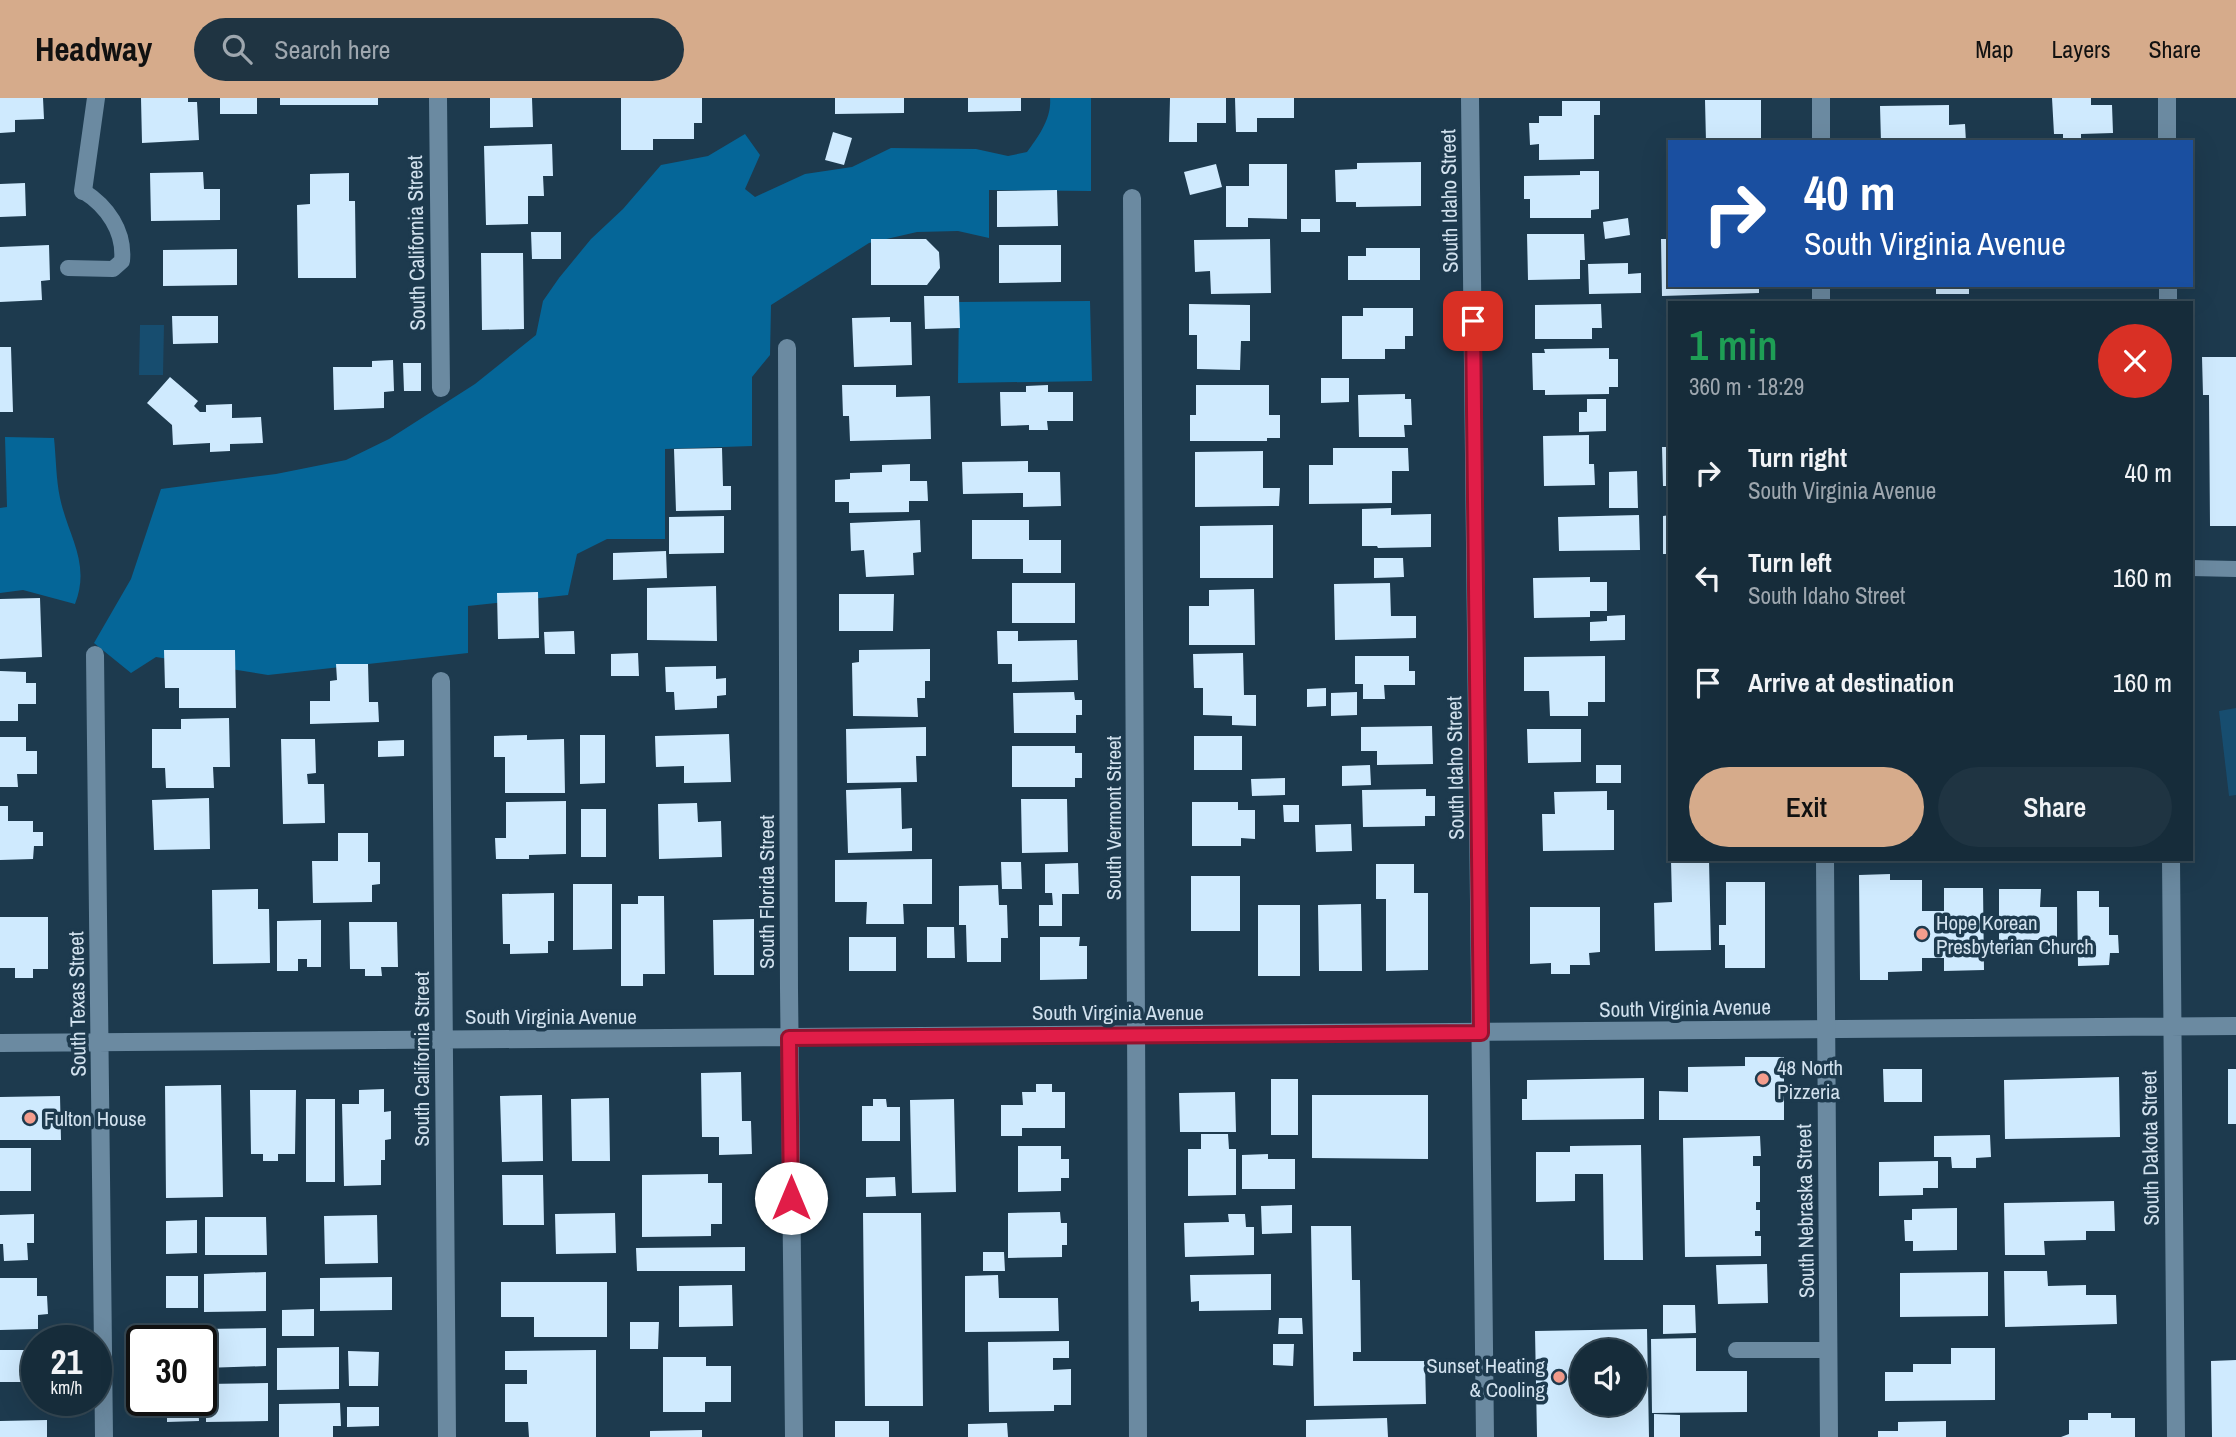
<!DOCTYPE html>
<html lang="en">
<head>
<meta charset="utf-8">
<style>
	:root { --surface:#162c3a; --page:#1f3442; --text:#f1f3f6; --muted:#9ea7af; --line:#354854; --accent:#d6ab8b }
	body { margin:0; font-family:"Archivo Narrow",sans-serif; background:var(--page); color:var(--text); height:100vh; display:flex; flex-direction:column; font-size:26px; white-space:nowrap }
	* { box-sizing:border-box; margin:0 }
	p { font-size:23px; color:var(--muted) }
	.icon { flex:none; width:38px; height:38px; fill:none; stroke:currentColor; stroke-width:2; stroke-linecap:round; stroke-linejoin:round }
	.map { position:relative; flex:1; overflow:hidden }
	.side { position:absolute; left:1668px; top:203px; width:525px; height:560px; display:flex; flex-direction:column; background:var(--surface); border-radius:0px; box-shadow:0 7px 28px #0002,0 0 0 2px var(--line) }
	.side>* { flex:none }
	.guide { position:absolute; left:1668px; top:42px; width:525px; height:147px; border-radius:0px; box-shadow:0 7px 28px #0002,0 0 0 2px var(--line); background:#1a4fa0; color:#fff; overflow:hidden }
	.controls { position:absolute; left:1570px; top:1241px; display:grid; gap:14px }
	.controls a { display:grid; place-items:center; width:77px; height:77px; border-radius:50%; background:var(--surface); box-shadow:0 7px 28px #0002,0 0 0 2px var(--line); font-size:35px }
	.speed { position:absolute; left:21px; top:1227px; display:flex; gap:14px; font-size:35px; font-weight:700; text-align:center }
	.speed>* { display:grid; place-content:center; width:91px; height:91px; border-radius:50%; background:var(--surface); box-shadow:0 7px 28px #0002,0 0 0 2px var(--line); line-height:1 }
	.speed small { font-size:18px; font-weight:400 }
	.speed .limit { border:4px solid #111; border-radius:10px; background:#fff; color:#111 }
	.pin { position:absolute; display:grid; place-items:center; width:60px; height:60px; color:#fff; margin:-30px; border-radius:14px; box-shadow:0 4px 10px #0006 }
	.me { position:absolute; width:77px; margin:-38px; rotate:0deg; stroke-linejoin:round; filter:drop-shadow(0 0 5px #0008) }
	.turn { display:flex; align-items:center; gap:24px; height:147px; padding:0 21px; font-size:32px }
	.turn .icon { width:91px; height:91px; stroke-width:2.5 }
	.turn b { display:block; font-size:49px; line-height:60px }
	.round { display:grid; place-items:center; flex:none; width:74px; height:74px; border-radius:37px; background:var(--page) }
	.headline { display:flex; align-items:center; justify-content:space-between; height:119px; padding:0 21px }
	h1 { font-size:42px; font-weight:600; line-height:52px; color:#1e9e55 }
	.primary-button { display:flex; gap:14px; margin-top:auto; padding:14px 21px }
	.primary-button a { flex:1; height:80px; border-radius:42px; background:var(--accent); color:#111; font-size:28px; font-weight:600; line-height:80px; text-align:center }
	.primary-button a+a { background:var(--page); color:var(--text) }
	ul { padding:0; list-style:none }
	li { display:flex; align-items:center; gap:21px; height:105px; padding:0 21px }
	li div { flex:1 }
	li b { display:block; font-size:26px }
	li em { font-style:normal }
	header { display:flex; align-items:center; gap:42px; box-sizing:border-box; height:98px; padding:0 35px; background:var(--accent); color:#111 }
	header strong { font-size:33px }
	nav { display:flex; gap:38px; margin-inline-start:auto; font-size:24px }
	.search { width:490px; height:63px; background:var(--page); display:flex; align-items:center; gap:18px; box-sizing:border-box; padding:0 24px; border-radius:38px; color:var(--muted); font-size:26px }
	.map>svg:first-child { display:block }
</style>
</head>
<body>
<header>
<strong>Headway</strong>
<div class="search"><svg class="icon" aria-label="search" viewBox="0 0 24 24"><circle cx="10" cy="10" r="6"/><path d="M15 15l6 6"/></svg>Search here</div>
<nav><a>Map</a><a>Layers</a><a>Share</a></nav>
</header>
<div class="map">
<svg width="2236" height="1339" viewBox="0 0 2236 1339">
	<rect width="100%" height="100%" fill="#1d3a4e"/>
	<path fill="#174d6f" d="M140,227H164L163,277H139Z
		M2236,610V697L2229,698L2219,613Z"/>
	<path fill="#056698" d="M1050,0H1091V93L989,92V140L958,133L917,134L869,145L771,207L770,257L752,279V348L665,351V441H607L577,456L568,497L468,508V555L268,577L156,559L131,575L94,545L131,481L161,391L276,376L346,362L389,341L475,286L536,237L543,203L559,180L591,141L623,111L661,67L708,58L745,36L760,57L745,91L755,99L805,76L852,69L891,50L976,51L1008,58L1027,54C1038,39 1052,20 1050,0Z
		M1090,203L1092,283L958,285L959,204Z
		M5,339L54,340C56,359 56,381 60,400C68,438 91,465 75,506L23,492L0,495V410L7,409Z"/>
	<path fill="#cfeafe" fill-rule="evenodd" d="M0,0H43L44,21L15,22V34L0,35Z
		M141,0H188V4H197L199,42L142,45Z
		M220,0H257V16H220Z
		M280,0H378V7H280Z
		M490,0H532L533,29L490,30Z
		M621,0H702V25H694V41H653V52H621Z
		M835,0H904V15L835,16Z
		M968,0H1021V13L968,14Z
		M1170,0H1226V25H1197V44H1169Z
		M1235,0H1294V20H1257V34H1236Z
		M2052,0H2091V7H2112L2113,35L2081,36V44H2063V36H2054Z
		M1705,2H1761V44H1706Z
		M1562,3H1600V17H1594V61L1539,62V46L1530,47L1529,25H1539V18H1562Z
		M1949,7V27L1965,26L1966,44H1881L1880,8Z
		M833,34L852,40L844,67L825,62Z
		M552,46L553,78H543L544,98H528V126L486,127L484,48Z
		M1421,64V108L1356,109V104H1336L1335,72L1357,71V65Z
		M1216,66L1222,89L1190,97L1184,74Z
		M1249,66H1287V121L1248,120V129H1226V88H1249Z
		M1580,73H1599V111L1591,112V120H1530V101H1524V78L1580,77Z
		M203,74L204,91H220V122L151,123L150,75Z
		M349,75V103H355L356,180H298L297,107L310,106V76Z
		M25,85L26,118L0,119V86Z
		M1057,92L1058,128L997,129V93Z
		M1628,120L1630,137L1605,141L1603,124Z
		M1301,121H1320V134H1301Z
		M531,134H561V161H532Z
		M1527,136H1584L1585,162H1580V181L1528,182Z
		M871,141H926L939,154L940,170L927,187H871Z
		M1270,141L1271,195L1211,196L1210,173L1195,174L1194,142Z
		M1661,141H1670V187H1759V195L1662,198Z
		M49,147L50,182L41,183L42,202L0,204V149Z
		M999,147H1061V184L999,185Z
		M1366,150H1420V182H1348V158H1366Z
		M237,151V187L163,188V152Z
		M481,155H523L524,231L482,232Z
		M1628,165V176L1641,175V195L1589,196L1588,166Z
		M1936,187H1969V196H1936Z
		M924,198H959L960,230L925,231Z
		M1879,201H1927V205H1879Z
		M2107,201V205H2059V202Z
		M1189,206L1250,207V243H1241L1240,272L1197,271V237H1189Z
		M1601,206L1602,230H1592V241H1535V207Z
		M1363,210H1413V238H1405V251H1385V261H1342V218H1363Z
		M172,218H218V245L173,246Z
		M890,219V224H911L912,267L854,269L852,220Z
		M0,249H11L13,314H0Z
		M1609,250V261H1618V289H1609V296L1545,297V292H1533L1532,255H1545L1544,251Z
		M2202,259H2236V428H2210L2209,297H2203Z
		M393,262L394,293L384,294V310L334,312L333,269H372V263Z
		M403,265H421V293H404Z
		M170,279L198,303L194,308L200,314H206V307L232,306V320L261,319L263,345L230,346V353L210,354V345L173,347L172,327L147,305Z
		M1321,280H1349V304L1321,305Z
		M842,287H896V299L930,298L931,341L850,343L849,318H843Z
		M1048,287V294H1073V323H1047L1048,332H1029V327L1001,328L1000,294H1026V288Z
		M1196,287H1269V317H1280V340H1267V343H1190V317H1196Z
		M1405,296V301H1411L1412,327H1404L1405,339H1359L1358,297Z
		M1587,301H1606V333L1579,334V314H1587Z
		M1589,337V366H1594L1595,387L1544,388L1543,338Z
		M1662,349H1670V388H1663Z
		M722,350L723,388H731V412L676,413L674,351Z
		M1333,350H1408L1409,373H1392V405L1309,406V367H1333Z
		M1263,353V390H1280L1279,408L1195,409V354Z
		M1028,363V374H1060L1061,408L1023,409V395L963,396L962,364Z
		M910,366V383H927L928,403H909V414L849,415V404H835V382L850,381V375L882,374V367Z
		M1637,373L1638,410H1609V374Z
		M1391,410V417L1431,416V449L1378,450L1377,448H1362V411Z
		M1639,417L1640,452L1559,453L1558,419Z
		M1670,417V456H1663V418Z
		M724,418V455L669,456V419Z
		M920,422L921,454L913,455L914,477L866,479L864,452L851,453L850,425Z
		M972,422H1029V442H1061V475H1023V461H972Z
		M1273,427V480H1200V428Z
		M666,453L667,480L613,482V455Z
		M1374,460H1403L1404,479L1374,480Z
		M1590,479V484H1607V513H1590V519L1534,520L1533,480Z
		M1012,485H1075V525H1012Z
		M1390,485L1391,518H1416V540L1335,542L1334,486Z
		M716,488L717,543L647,542V490Z
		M1254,491L1255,547H1189V508H1209V492Z
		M538,494L539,540L498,541L497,495Z
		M839,496H894L893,533H839Z
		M40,500L42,559L0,561V501Z
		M1625,517V542L1590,543V524L1607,523V518Z
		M574,533L575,556H545L544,534Z
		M997,533H1018V543L1077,542L1078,582L1012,584V566H998Z
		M930,551V583H925V600H917L918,619L853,618L852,565L859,564V552Z
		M164,552H235L236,610H179V590H165Z
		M638,555L639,578H611V556Z
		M1243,555L1244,597H1256V628L1232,627V618L1203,617V590H1194L1193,556Z
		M1355,558H1409V573H1415V587H1384L1385,601H1363V586H1355Z
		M1605,558V604H1588V618H1550L1549,593H1524V559Z
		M336,566H368L369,604H378L379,624L310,626V603H330V583L337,582Z
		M716,568V581L726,580V597L717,598V610L675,612L674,594H666L665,569Z
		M0,573L26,574V585H36V606H18V623H0Z
		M1326,590V608L1307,609V591Z
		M1074,594L1075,602H1082V617H1076V635H1014L1013,595Z
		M1357,594V617L1331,618V595Z
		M229,620L230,669H213L214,690H166L165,670H152V631H181V621Z
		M1432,628L1433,666L1377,667V653H1361V629Z
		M926,629V658H916L917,684L847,685L846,631Z
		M1527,631H1581V664L1528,665Z
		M729,636L731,684L684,685V668L656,669L655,638Z
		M527,637V642L564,641L565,695H505V659H494V638Z
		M580,637H605V685L580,686Z
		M1194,638H1242V672H1194Z
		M0,639H26V653H37V676H17L18,689H0Z
		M281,641H315L316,675L307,676L308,686H324L325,725L283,726Z
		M404,642V658L378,659V643Z
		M1012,648H1075V655H1082V680H1075V689H1012Z
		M1370,667L1371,687L1342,688V668Z
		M1596,667H1621V685H1596Z
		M1285,680V697L1252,698L1251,681Z
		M901,690L902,731L912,730V753L848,755L846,692Z
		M1426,691V698H1435V718H1425V728L1363,729L1362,692Z
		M1607,693V712H1614V752L1543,753L1542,716H1555L1554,694Z
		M209,700L210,751L154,752L152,702Z
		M1021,701H1067L1068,754L1022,755Z
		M566,703V756L529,757V761H496L495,740H506V704Z
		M1192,704H1238V712H1255V741L1241,740V748H1192Z
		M697,705L698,724L721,723L722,759L659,761L658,706Z
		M1283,707H1299V724H1284Z
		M0,708H8V723H33V734H43V748H34L33,761L0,762Z
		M581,711H606V759H581Z
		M1351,726L1352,753L1316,754L1315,727Z
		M338,735H368V764H380V786L372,787V804L313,805L312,763H338Z
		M932,761V806H903L904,826H866L867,804H835V762Z
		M1671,762H1709L1711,852L1655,853L1654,805L1672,804Z
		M1001,764H1021L1022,791H1002Z
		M1078,765L1079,796H1062V828H1039V807H1053L1052,795H1045V766Z
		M1376,766H1414V795H1428V872L1386,873V801H1376Z
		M1890,776V782H1922V813H1944V790H1983L1984,872L1944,873V860H1922V873L1888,874V882H1860L1859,777Z
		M1191,778H1240V833H1191Z
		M1726,784H1765V870H1725V847H1719V827H1726Z
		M573,786H612V851L573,852Z
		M998,787L999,807H1007L1008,840H1001V864H967L966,827H959V788Z
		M258,791V811H269L270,865L213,866L212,792Z
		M1999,791H2041L2040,809H2057V857H2045L2044,842H2031V857H1999Z
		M2077,793H2099V809H2109V837H2118L2119,855H2110L2109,867L2078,868Z
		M554,795V843H548V855L510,856V846H503L502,796Z
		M638,798H664L665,876H643V888H621V806H638Z
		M1361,806L1362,873H1319L1318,807Z
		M1258,807H1300V878H1258Z
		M1530,809H1600V854L1589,855L1590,867H1570V876H1551V865L1530,866Z
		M0,819H48V871H33V880H15V870H0Z
		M754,821V877H714L713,822Z
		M321,822V869H307V861H298V873H277V823Z
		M349,824H397L398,869H381L382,878H365V871H350Z
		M927,829H954L955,860H927Z
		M849,839H896V873H849Z
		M1040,839H1080L1079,848H1087V881L1040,882Z
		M1745,959H1784V1022H1659V993L1688,994V969L1745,968Z
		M1883,971H1922V1004H1884Z
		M2228,971H2236V1026H2228Z
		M741,974L742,1023H751L752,1056L719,1057V1039H702L701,975Z
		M2119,979L2120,1039L2005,1041L2004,982Z
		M1644,980V1021L1522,1022V1001H1527V982Z
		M1271,981H1298V1037H1271Z
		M1036,986H1052V994H1065V1030H1022V1038H1001V1007H1023L1022,994H1036Z
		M221,987L223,1099L166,1100L165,988Z
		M384,991V1014L391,1013V1041L385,1042V1062H381V1087L344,1088L342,1006H359V992Z
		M250,992H296L295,1056H278V1063H263V1056H251Z
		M1235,994L1236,1034H1180L1179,995Z
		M542,997L543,1063L502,1064L500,998Z
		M1312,997H1428V1061L1312,1060Z
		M60,998L61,1042H0V999Z
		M609,1000L610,1063H572L571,1001Z
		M306,1001H335V1084H306Z
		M873,1001H886L887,1009H900V1043H862V1008H873Z
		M954,1001L956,1094L912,1095L910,1002Z
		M1201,1036H1228L1229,1051H1236V1097L1188,1098V1051H1201Z
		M1990,1037L1991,1059L1976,1060V1070H1952L1951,1059H1934V1038Z
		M1760,1038L1761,1058H1753V1068H1760V1104H1756V1112H1760V1133H1755V1138H1761V1158L1685,1159L1683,1040Z
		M1641,1047L1643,1162H1604L1603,1076H1575V1103L1536,1104V1054H1570V1048Z
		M1018,1048H1061V1061H1069V1080H1061V1093L1018,1094Z
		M0,1050H31V1093H0Z
		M1268,1056V1061H1295V1091H1242V1057Z
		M1938,1063V1090H1923V1097L1879,1098V1064Z
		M708,1076V1085H722V1126H711V1138L642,1139V1077Z
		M502,1077H543L544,1127H503Z
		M895,1079L896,1098L866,1099V1080Z
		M2114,1103L2115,1133H2086V1142L2044,1143L2045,1157H2005L2004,1105Z
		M1292,1107V1135L1262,1136L1261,1108Z
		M1957,1110V1152L1913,1153V1143H1905L1904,1122H1912V1111Z
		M1060,1114L1061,1125H1067V1147H1062V1159L1008,1160V1115Z
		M615,1115L616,1155L556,1156L555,1116Z
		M863,1115H921L923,1308H865Z
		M34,1116V1145H27L28,1162L4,1163L3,1146H0V1117Z
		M1228,1116H1245L1246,1129H1254V1157L1185,1159L1184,1125L1229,1124Z
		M377,1117L378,1165L325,1166L324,1118Z
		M205,1119H266L267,1157H205Z
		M197,1122V1155L166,1156V1123Z
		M1311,1128H1351L1352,1182H1360L1361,1254H1353V1263H1425L1426,1306L1314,1308Z
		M745,1149V1173H637L636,1150Z
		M983,1154H1004L1005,1173H983Z
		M1767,1166L1768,1205L1718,1206L1716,1167Z
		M2004,1173H2047L2048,1188L2086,1187V1197H2116L2117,1226L2005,1229Z
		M266,1174V1213L204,1214V1176Z
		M1988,1174V1218L1900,1219V1175Z
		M1271,1176V1212L1199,1213V1203L1191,1204L1190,1177Z
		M998,1177L999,1200H1058L1059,1233L965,1234V1178Z
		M166,1178H198V1210H166Z
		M392,1179V1212L320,1213V1180Z
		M0,1180H37V1198H47L48,1216L38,1217V1231L0,1232Z
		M501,1184H607V1239H534V1219H501Z
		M732,1187L733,1228L679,1229V1188Z
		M1663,1207H1695L1696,1235L1663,1236Z
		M314,1211V1238H282V1212Z
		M1279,1220H1302L1303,1236H1278Z
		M630,1224H659L658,1251H630Z
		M266,1230V1268L204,1270V1231Z
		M1647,1231L1649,1339H1537L1535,1233ZM1582,1253H1634V1306H1582Z
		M198,1234V1242H167V1235Z
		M1696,1240V1273H1747V1314L1652,1315L1651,1241Z
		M1069,1243V1260H1053V1272L1071,1271V1307H1054V1313L989,1314L988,1244Z
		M1273,1246H1294L1293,1268L1273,1267Z
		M339,1249V1291L277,1292V1250Z
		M1951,1250H1995V1302L1885,1303V1274H1913V1266H1951Z
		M0,1252H37V1284H0Z
		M596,1252V1339H529L528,1324H505V1286H527V1272H505V1253Z
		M348,1253L379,1254L378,1288H349Z
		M663,1259H706V1268H731V1304H705V1314H663Z
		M2236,1262V1339H2212L2211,1263Z
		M268,1285V1323L206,1324V1286Z
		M167,1302H198L199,1323L167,1324Z
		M340,1305L341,1328H333V1339H279V1306Z
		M347,1309H379V1328L347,1329Z
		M2088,1315H2111V1320H2135V1339H2061L2069,1336V1322H2088Z
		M1654,1316L1680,1317V1339H1654Z
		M1387,1320L1388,1339H1306V1322Z
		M47,1322V1339H0V1323Z
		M835,1323H889V1339H835Z
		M1946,1323V1339H1878V1333H1898V1324Z
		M1007,1325L1008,1339H968V1326Z
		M702,1332V1339H650V1333Z"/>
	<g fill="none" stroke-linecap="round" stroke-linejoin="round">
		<path stroke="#6b8aa1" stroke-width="16" d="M68,170L113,171L122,163C125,133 107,108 83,93
			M2191,470L2236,471
			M1736,1252H1829"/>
		<path stroke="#6b8aa1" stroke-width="18" d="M438,0L441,290
			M1470,0L1485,1339
			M2167,0V44
			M83,93L96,0
			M1132,100L1138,1339
			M2168,187V205
			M787,250L789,891L794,1339
			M95,557L104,1339
			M441,583L447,1339
			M2171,761L2176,1339
			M0,945L2236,928"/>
		<path stroke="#6b8aa1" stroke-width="18" d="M1821,0V44
			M1821,187V205
			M1825,761L1829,1339"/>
	</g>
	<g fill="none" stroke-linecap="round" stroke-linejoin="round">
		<defs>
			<path id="route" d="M791,1100L789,940L1481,935L1473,223"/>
		</defs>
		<use href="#route" stroke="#92132f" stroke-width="18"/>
		<use href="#route" stroke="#e11d48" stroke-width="12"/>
	</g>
	<g fill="#f49d8d" stroke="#1d3a4e" stroke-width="2.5">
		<circle cx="1922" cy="836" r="7"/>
		<circle cx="1763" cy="981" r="7"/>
		<circle cx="30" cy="1020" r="7"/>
		<circle cx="1559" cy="1279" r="7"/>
	</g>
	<g text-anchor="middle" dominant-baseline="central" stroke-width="7" stroke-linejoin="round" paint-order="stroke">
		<g font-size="21" fill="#d1e1ee" stroke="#1d3a4e">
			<text transform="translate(1449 103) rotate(-91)">South Idaho Street</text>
			<text transform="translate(416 145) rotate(-91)">South California Street</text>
			<text transform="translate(1455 670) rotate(-91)">South Idaho Street</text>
			<text transform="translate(1113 720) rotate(-90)">South Vermont Street</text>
			<text transform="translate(766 794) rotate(-90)">South Florida Street</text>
			<text transform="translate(77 906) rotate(-91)">South Texas Street</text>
			<text transform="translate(1685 910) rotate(-1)">South Virginia Avenue</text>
			<text x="1118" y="914">South Virginia Avenue</text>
			<text x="551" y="918">South Virginia Avenue</text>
			<text transform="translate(421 961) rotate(-90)">South California Street</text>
			<text transform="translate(2150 1050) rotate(-91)">South Dakota Street</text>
			<text transform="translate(1805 1113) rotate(-91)">South Nebraska Street</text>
		</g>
		<g font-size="21" fill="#d1e1ee" stroke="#1d3a4e" text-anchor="start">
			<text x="1936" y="824">Hope Korean<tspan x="1936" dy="24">Presbyterian Church</tspan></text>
			<text x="1777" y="969">48 North<tspan x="1777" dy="24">Pizzeria</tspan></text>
			<text x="44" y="1020">Fulton House</text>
			<text x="1545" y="1267" text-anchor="end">Sunset Heating<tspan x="1545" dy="24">&amp; Cooling</tspan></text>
		</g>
	</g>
</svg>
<div class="controls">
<a><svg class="icon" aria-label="sound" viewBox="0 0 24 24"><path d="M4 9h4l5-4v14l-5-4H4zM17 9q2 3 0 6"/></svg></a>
</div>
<div class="speed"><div>21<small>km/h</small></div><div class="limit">30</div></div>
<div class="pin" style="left:1473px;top:223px;background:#d93025"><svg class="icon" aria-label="arrive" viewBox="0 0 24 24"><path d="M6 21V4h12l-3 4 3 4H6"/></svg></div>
<svg class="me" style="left:791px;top:1100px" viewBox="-20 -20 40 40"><circle r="19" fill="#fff"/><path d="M0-13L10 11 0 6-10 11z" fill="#e11d48"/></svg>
<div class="guide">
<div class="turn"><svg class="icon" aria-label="right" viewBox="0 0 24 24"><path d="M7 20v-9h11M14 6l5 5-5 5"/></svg><div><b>40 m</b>South Virginia Avenue</div></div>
</div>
<section class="side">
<div class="headline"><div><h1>1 min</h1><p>360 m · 18:29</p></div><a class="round" style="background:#d93025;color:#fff"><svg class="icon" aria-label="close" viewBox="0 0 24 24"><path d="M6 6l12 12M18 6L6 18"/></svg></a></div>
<ul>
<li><svg class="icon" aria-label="right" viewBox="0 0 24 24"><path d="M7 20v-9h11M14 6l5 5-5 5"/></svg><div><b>Turn right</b><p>South Virginia Avenue</p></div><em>40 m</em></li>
<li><svg class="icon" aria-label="left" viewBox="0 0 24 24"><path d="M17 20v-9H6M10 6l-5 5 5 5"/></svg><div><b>Turn left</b><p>South Idaho Street</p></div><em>160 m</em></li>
<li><svg class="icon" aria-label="arrive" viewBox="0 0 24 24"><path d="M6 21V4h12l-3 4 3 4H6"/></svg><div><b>Arrive at destination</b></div><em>160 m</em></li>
</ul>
<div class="primary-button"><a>Exit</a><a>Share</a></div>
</section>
</div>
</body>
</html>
